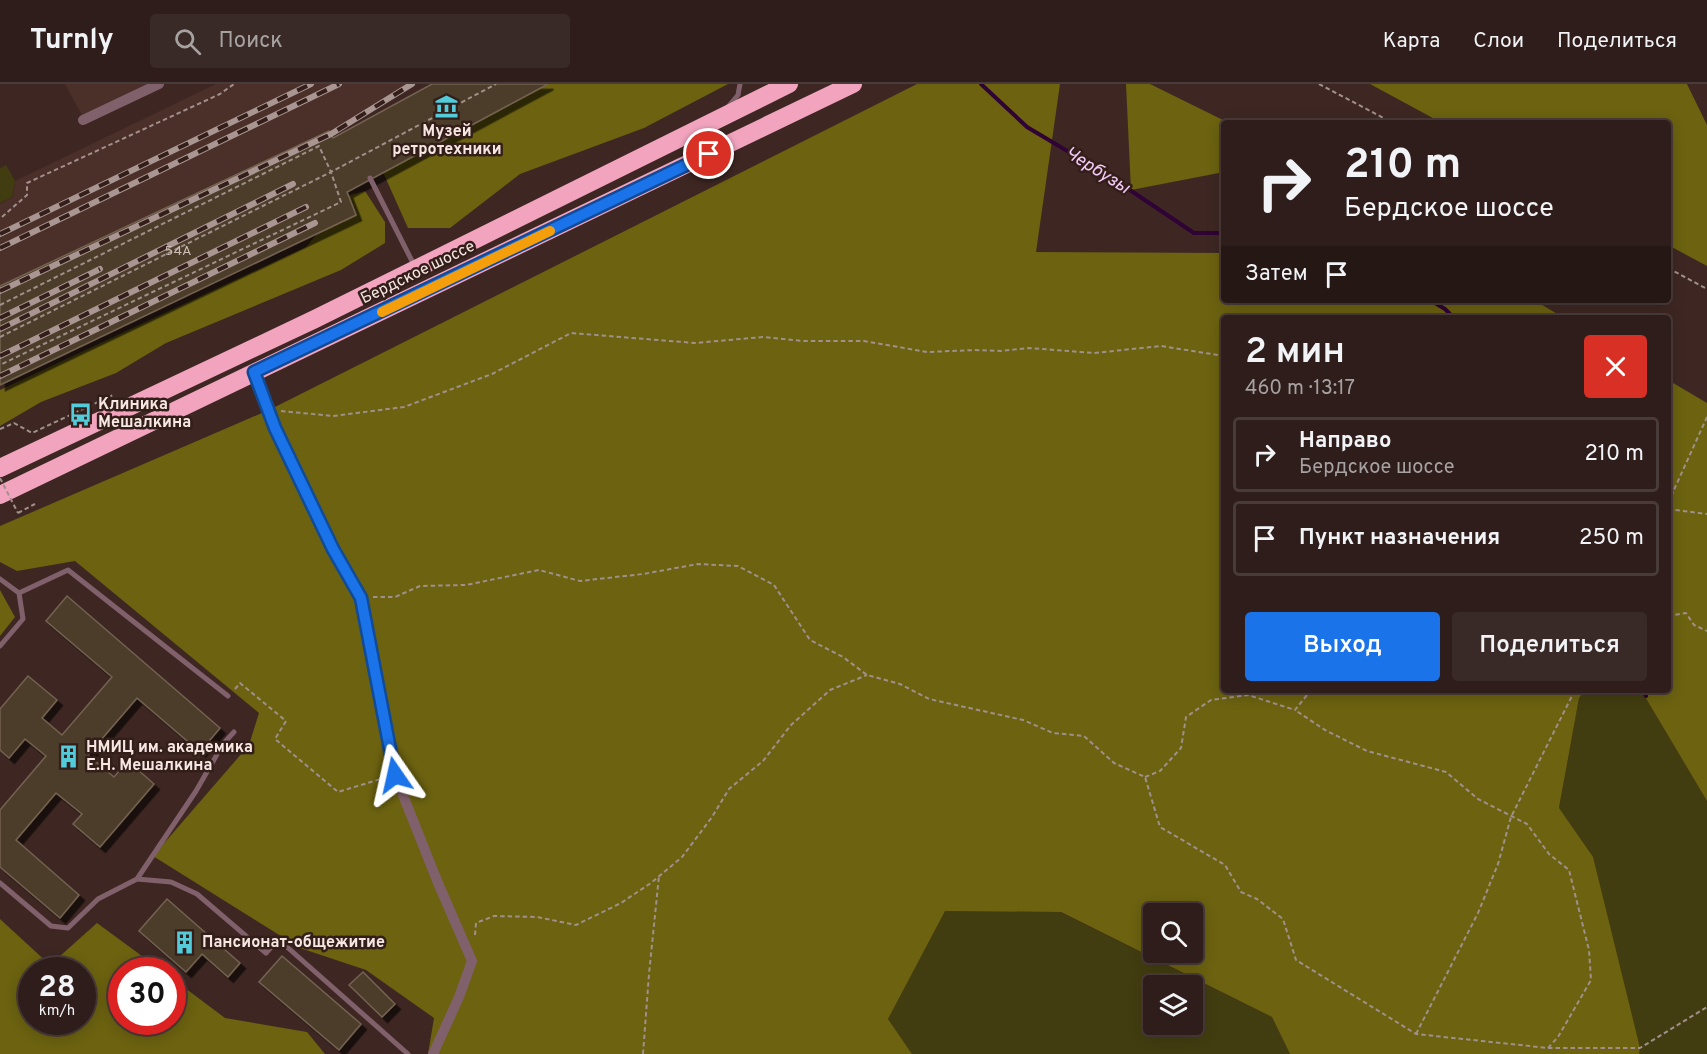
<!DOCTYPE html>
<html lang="ru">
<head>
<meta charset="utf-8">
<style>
	:root { --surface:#2e1d1a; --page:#3a2a27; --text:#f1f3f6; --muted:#a7a2a2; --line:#493b39; --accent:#1a73e8 }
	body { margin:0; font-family:Overpass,sans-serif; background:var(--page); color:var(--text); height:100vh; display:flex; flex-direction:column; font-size:22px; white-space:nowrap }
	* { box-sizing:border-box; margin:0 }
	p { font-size:20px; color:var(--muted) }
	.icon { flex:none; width:33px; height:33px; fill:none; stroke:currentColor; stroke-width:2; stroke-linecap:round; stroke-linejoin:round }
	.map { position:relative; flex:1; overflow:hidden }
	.sheet { position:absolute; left:1221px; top:231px; width:450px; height:378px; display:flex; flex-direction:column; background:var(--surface); border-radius:6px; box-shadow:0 3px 15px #0003,0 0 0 2px var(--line) }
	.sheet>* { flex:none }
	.hud { position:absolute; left:1221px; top:36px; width:450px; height:183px; border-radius:6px; box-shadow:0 3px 15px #0003,0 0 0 2px var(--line); background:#2e1d1a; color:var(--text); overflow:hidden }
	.tools { position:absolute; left:1143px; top:819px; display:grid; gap:12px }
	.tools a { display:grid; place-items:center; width:60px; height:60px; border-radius:6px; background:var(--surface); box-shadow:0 3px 15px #0003,0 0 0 2px var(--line); font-size:30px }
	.speed { position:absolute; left:18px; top:873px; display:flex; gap:12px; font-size:30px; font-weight:700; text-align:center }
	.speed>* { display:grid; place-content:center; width:78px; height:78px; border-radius:50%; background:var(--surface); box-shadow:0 3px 15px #0003,0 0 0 2px var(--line); line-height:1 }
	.speed small { font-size:15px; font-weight:400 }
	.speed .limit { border:9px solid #d22; background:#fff; color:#111 }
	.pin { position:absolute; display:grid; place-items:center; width:51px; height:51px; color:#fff; margin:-26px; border:3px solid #fff; border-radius:50%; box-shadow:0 2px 6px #0007 }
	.me { position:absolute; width:66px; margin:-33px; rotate:349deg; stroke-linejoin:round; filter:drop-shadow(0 0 4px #0008) }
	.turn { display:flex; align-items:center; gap:21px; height:126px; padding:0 24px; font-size:27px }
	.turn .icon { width:78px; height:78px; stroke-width:2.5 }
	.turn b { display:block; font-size:42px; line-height:51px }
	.then { display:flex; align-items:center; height:57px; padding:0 24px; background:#0003; gap:12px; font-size:22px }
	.round { display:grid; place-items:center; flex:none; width:63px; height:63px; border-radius:6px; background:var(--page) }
	.head { display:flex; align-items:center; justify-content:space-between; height:102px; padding:0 24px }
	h1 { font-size:36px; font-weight:600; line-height:45px }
	.primary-button { display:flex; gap:12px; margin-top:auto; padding:12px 24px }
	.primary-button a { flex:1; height:69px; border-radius:6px; background:var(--accent); color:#fff; font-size:24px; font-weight:600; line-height:69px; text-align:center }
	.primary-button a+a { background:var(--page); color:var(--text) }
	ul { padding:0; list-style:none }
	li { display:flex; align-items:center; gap:18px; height:75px; margin:0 12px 9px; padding:0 12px; border:3px solid var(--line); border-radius:6px }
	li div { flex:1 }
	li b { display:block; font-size:22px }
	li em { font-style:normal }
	header { display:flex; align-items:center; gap:36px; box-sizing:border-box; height:84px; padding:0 30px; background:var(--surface); border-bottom:2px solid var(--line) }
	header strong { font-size:28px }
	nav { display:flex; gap:33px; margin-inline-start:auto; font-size:21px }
	.search { width:420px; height:54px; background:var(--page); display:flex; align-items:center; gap:15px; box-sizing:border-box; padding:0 21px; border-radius:6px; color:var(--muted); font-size:22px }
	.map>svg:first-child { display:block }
</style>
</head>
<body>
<header>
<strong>Turnly</strong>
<div class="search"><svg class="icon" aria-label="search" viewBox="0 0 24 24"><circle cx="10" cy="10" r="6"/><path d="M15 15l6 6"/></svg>Поиск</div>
<nav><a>Карта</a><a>Слои</a><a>Поделиться</a></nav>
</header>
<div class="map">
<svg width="1707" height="970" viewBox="0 0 1707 970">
	<defs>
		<filter id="shadow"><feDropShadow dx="5.5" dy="5.5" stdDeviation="0" flood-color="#0009"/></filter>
	</defs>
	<rect width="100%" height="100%" fill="#3e2723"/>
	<path fill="#4b2f29" d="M65,0H154L84,35Z
		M216,0H414L329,47L0,202V120L13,113L15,97Z"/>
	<path fill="#423d10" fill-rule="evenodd" d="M6,81L15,97L12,113L0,119V84Z
		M1585,606H1641L1707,717V970H1639L1640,964L1625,907L1559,725L1579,614Z
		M944,827L1060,828L1272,933L1290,970H912L888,935ZM1154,902H1192V940H1154Z"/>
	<path fill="#6c6210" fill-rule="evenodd" d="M533,0H728L644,44L520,90L450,144H408L378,77Z
		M917,0H1060L1036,168L1224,169V216H1534L1564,234H1224V606H1585L1579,614L1559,724L1593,773L1640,964L1639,970H1290L1272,933L1061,828L945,827L888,935L912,970H428L434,934L366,886L300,864L153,772L249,661L259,629L75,477L17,487L0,478V442L269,326ZM1154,830H1192V868H1154Z
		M1126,0H1150L1229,39H1224V88L1131,106Z
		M1370,0H1687L1707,41V182L1668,161V39H1442Z
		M365,107L385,138V159L341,186L166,259L116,289L41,318L0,342V306L306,163L350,111Z
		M1668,296L1707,319V717L1641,606H1668Z
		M0,506L15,533L0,552Z
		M0,835L50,881L97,839L161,886H122V938H172L173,895L225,934L307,948L325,970H0ZM82,886V938H32V886Z"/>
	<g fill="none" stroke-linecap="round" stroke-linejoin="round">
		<path stroke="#2f0335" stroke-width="4" d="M981,0L1027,43L1106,90L1194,149H1224
			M1430,216L1445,225L1454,234
			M1643,606L1646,612"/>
	</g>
	<path fill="#4c3c2b" stroke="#746250" stroke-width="1.5" filter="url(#shadow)" d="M432,0H548L347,108L356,131L0,301V202L329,47L333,54Z
		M67,512L220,644L200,668L137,614L88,671L114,693L128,677L154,700L100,763L73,740L82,730L56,709L16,756L79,811L60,834L0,783V726L46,672L25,655L9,674L0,666V625L28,592L57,616L42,634L62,651L112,593L46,537Z
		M167,815L240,879L228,893L202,870L186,888L139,847Z
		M282,872L361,940L339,966L259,898Z
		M363,888L395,920L382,933L349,901Z"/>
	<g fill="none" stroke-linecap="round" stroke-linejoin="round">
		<path stroke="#a18f8b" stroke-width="2" stroke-dasharray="4.5 3" stroke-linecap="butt" d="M1319,0L1393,39
			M2,133L27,111V99L220,10L234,0
			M1668,184L1707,205
			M0,221L319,62L331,88L341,118L0,281
			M0,253L331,88L496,0
			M281,327L333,332L404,323L492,290L571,249L695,259L763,253L804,257H864L927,268L975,266L1001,267L1029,264L1094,269L1161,262L1224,272
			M0,345L14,339L32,349L115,310
			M1668,419L1707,333
			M1668,425L1707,430
			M18,429L35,420
			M373,513H395L420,502L466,501L539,486L580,497L643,490L698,480L738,482L774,501L810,556L843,573L867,591L900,600L929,615L1023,636L1053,649L1084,652L1114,679L1145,693L1160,743L1225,781L1241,808L1257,815L1283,835L1296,876L1416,950L1548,964L1558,953L1591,896L1589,866L1569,786L1549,770L1527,740L1478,715L1446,688L1367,667L1325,646L1295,626
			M1668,532L1686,529L1694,541L1707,547
			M235,605L240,599L286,637L275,655L338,708L384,694
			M1145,693L1160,687L1181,664L1186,633L1211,616L1248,611L1295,626L1311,606
			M475,851L476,839L494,832L537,833L576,841L621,819L651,799L682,773L712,733L729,705L763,677L791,641L830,606L867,591
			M1416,950L1478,829L1498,780L1511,733L1575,606
			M1548,964H1640L1707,923
			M643,970L649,890L659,792"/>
		<path stroke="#80606b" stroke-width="5" d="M727,24L738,11L740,0
			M370,94L415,183
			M0,495L19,509L68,486L228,612
			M0,562L23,535L19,509
			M137,795L171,798L197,810L266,869L278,855L408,970
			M0,799L51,842L68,844L98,815L137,795L196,707L223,660L234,648"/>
		<path stroke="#80606b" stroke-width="10" d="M83,36L159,0
			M254,288L275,344L333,465L361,514L395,691L438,799L472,877L459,913L433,970"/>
		<path stroke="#f2a4bf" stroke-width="18" d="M0,384L315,235L789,0
			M0,411L853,0"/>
		<defs>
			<path id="rail" d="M0,150L311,0
				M0,164L339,0
				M0,207L331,50L412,0
				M0,234L100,185
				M0,245L293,100
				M0,272L306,123
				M0,292L315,139"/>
		</defs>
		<use href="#rail" stroke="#a99692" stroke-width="6"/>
		<use href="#rail" stroke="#331e19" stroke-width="4" stroke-dasharray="11" stroke-linecap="butt"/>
		<path stroke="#a18f8b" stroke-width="2" stroke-dasharray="4.5 3" stroke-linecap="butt" d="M0,394L18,429"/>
	</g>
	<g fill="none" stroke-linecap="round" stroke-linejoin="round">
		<defs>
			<path id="route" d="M395,691L361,514L333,465L275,344L254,288L709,70"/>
		</defs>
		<use href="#route" stroke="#114b97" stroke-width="15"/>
		<use href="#route" stroke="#1a73e8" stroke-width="10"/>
		<path stroke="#f59e0b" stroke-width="10" d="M382,228L550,147"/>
	</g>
	<defs>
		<symbol id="museum-bare" viewBox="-9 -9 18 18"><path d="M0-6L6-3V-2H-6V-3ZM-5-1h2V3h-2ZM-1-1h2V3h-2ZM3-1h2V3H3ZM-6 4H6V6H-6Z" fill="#52cbda" stroke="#331e19" stroke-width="2.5" paint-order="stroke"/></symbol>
		<symbol id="bus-bare" viewBox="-9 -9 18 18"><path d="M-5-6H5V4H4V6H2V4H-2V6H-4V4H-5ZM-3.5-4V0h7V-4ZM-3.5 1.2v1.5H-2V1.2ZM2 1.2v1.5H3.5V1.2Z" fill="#52cbda" stroke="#331e19" stroke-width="2.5" paint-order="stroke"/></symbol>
		<symbol id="building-bare" viewBox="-9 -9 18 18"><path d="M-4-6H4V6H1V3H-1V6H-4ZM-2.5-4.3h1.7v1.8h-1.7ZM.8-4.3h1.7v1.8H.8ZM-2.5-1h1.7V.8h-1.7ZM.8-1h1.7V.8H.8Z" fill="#52cbda" stroke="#331e19" stroke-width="2.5" paint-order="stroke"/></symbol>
	</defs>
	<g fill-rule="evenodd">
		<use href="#museum-bare" x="430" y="6" width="33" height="33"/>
		<use href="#bus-bare" x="64" y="314" width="33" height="33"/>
		<use href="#building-bare" x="52" y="656" width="33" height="33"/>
		<use href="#building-bare" x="168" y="842" width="33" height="33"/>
	</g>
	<g text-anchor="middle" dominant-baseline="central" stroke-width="5" stroke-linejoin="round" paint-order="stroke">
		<g font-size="14" fill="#ccbcb5">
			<text x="178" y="167">54А</text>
		</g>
		<g font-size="16" font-weight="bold" fill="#f6e7e3" stroke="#331e19" text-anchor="start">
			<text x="447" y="48" text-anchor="middle">Музей<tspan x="447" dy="18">ретротехники</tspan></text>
			<text x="98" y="321">Клиника<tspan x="98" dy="18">Мешалкина</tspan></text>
			<text x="86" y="664">НМИЦ им. академика<tspan x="86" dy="18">Е.Н. Мешалкина</tspan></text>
			<text x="202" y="859">Пансионат-общежитие</text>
		</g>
		<g font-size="16" fill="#f6e7e3" stroke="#331e19">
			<text transform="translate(418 189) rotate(-26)">Бердское шоссе</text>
		</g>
		<g font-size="18" font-style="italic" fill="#f3caf8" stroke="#331e19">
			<text transform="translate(1097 87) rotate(32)">Чербузы</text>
		</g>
	</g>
</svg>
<div class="tools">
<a><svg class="icon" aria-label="search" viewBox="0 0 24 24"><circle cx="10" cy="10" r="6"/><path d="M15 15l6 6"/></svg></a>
<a><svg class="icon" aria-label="layers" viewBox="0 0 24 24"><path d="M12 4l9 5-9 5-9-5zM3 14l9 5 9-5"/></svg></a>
</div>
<div class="speed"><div>28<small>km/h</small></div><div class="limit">30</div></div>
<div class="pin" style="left:709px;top:70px;background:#d93025"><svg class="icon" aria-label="arrive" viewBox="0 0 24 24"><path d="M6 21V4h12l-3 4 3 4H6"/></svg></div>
<svg class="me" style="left:395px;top:691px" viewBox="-20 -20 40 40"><path d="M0-17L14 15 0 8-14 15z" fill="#1a73e8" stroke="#fff" stroke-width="4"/></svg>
<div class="hud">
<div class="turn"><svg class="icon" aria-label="right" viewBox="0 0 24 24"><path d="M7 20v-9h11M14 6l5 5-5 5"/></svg><div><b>210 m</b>Бердское шоссе</div></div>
<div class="then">Затем<svg class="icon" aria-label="arrive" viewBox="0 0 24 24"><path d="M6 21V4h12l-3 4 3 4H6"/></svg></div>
</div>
<section class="sheet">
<div class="head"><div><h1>2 мин</h1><p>460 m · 13:17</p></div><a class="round" style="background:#d93025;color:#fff"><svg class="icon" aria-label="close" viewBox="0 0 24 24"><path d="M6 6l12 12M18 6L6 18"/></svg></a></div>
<ul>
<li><svg class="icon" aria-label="right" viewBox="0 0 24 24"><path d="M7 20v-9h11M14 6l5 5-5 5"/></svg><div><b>Направо</b><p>Бердское шоссе</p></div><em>210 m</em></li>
<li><svg class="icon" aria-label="arrive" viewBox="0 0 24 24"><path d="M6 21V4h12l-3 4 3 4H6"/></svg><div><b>Пункт назначения</b></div><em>250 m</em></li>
</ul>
<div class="primary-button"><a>Выход</a><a>Поделиться</a></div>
</section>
</div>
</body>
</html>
